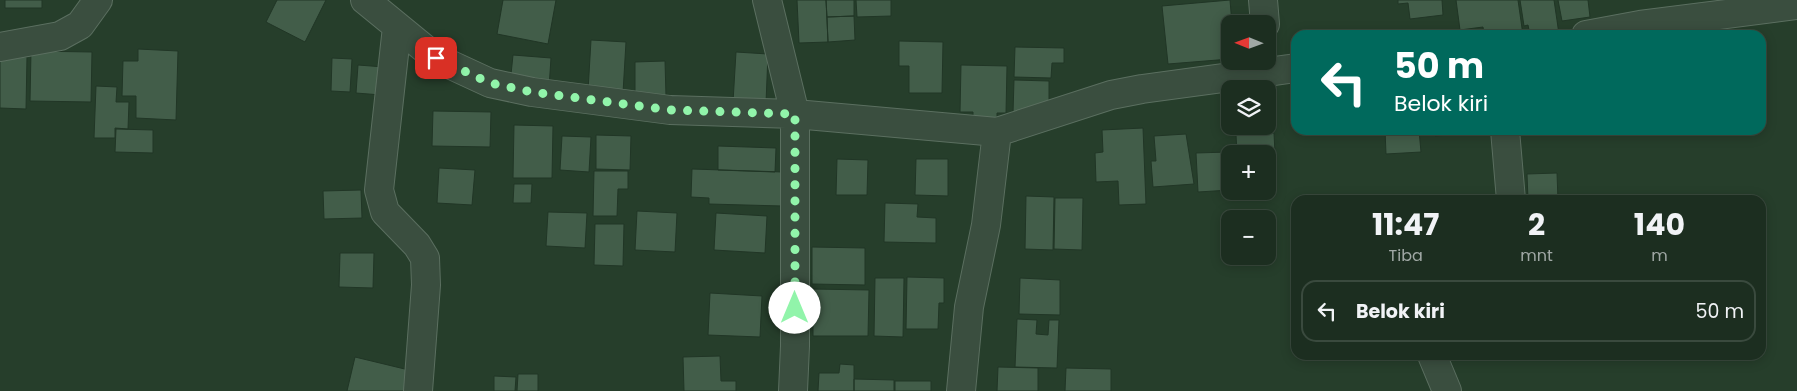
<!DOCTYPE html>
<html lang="id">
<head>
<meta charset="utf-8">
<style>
	:root { --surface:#1c2e20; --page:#293a2d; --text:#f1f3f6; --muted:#a0a8a5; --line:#3a4a3e }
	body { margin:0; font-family:Poppins,sans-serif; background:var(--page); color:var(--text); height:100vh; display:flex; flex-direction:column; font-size:19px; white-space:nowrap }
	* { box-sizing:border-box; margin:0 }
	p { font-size:16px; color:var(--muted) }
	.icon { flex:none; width:28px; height:28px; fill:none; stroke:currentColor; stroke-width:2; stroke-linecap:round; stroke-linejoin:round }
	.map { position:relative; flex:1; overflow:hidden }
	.panel { position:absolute; left:1291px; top:195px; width:475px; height:165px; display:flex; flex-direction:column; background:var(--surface); border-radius:15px; box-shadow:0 2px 12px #0003,0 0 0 1px var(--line) }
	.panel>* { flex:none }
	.top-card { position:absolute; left:1291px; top:30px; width:475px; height:105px; border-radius:15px; box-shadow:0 2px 12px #0003,0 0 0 1px var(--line); background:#00695c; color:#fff; overflow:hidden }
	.needle { width:32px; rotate:271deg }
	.controls { position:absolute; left:1221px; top:15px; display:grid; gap:10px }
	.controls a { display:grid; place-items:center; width:55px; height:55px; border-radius:10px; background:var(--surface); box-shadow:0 2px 12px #0003,0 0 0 1px var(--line); font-size:25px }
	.pin { position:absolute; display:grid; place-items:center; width:42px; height:42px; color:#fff; margin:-21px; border-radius:10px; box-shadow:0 2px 8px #0006 }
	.me { position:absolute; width:55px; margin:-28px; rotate:0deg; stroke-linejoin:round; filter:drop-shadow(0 0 4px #0008) }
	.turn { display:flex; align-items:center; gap:18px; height:105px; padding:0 20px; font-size:22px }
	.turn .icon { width:65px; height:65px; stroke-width:2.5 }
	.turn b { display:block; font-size:35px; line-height:42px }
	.eta { display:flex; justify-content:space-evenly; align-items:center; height:85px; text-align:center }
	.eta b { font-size:30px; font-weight:700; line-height:35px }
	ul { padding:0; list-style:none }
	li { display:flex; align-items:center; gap:15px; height:62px; margin:0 10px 8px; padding:0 10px; border:2px solid var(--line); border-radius:15px }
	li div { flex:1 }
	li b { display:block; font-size:19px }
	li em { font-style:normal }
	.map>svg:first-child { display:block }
</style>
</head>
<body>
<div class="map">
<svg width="1797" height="391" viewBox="0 0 1797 391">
	<rect width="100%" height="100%" fill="#263e2b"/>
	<path fill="#425d49" stroke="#213626" d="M5,0H42V8H5Z
		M277,0H326L305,42L266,22Z
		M503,0H556L548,44L497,34Z
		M797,0H826L828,42L799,43Z
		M826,0H854V16L827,17Z
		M856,0H891V16L857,17Z
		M1230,0L1232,24H1230V59L1168,64L1162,6Z
		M1398,0H1442L1443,15L1410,19L1408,3L1398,4Z
		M1456,0H1518L1523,35H1484L1483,27L1460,30Z
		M1520,0H1554L1559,34L1530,35L1528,25L1524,26Z
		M1558,0H1588L1590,17L1562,21Z
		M854,16L855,40L828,42L827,17Z
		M591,40L626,42L623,93L588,91Z
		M899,41L943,42L942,93H909V66H899Z
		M1015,47L1064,48V63H1052L1051,78L1014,77Z
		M138,49L178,51L176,120L136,118V96H122L123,61H138Z
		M31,51L92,52L91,102L30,101Z
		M736,52L768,54L766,103L733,102Z
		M513,55L551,58L549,88L510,84Z
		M0,56L27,57L26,109L0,108Z
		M332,58L352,59L350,92L331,91Z
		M665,61L666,96L635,97V62Z
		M358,65L384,67L381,95L356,93Z
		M961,65L1007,66L1006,113H997V119L973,118V112H960Z
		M1014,80L1049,81V114L1013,113Z
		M96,86L117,87L116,102H129L128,129L115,128V138H94Z
		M433,111L491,112L490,147L432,146Z
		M514,125L553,126L552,178H513Z
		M1143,128L1146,204L1119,205L1118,181L1096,182L1095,153L1103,152L1102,130Z
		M116,129L153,130V153L115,152Z
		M1385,130H1419L1421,152L1386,154Z
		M1435,130H1461L1462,134L1435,136Z
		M1274,133L1276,174H1268V154H1237L1236,135Z
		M1186,134L1194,184L1153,187L1151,161H1156L1154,136Z
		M596,135L631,136L630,170L596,169Z
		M562,136L591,137L589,172L560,170Z
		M718,146L776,148L775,172L718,170Z
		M1228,152L1230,190L1198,192L1196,153Z
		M837,159L868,160L867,195H836Z
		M916,159H948V196L915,195Z
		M439,168L475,170L472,205L437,203Z
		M692,169L783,172L782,206L709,204V198L691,197Z
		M594,171H628V189H618L617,216H593Z
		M1557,173L1558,200H1528L1527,174Z
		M514,184H532L531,203H513Z
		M361,190L362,218L324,219L323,191Z
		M1026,196L1054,197L1053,250L1025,249Z
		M1055,198H1083L1082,250L1054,249Z
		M885,203L918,204L917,217L936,218V243L884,242Z
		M637,211L677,213L675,252L635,250Z
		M548,212L587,213L585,248L546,246Z
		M716,213L767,216L765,253L714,250Z
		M595,224H624L623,266L594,265Z
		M812,247L865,248V285L812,284Z
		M340,253H374L373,288L339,287Z
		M907,277L944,278V303H939L938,329H906Z
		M875,278H904L903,337L874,336Z
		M1020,278L1060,280V315L1019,314Z
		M813,289L869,290L868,336H813Z
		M710,293L762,296L760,337L708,335Z
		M1017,319L1037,320L1036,334L1048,335L1049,320H1059L1057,368L1015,367Z
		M720,356L721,381H736V391H684L683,357Z
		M355,357L413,371L409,391H347Z
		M840,364L854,365V391H818L819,373H839Z
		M998,367L1038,368V391H997Z
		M1066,368L1111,369V391H1065Z
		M518,374H538V391H517Z
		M494,376L516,377L515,391H494Z
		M854,379L894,380V391H854Z
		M895,381H931V391H895Z"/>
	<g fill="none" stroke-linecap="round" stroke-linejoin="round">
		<defs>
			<path id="minor" d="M365,0L436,58L490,83L532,92L670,110L795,114L997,132L1111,95L1142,89L1296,68
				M767,0L795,114V346L793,391
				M1263,0L1265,24
				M397,27L379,190L385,212L417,245L425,258L426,285L418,391
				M1586,35L1640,25L1797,5
				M0,47L60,36L80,25L98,0
				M1505,130L1511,200
				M1432,355L1447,391
				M961,391L969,307L986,225L997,132"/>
		</defs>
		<use href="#minor" stroke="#5b6f60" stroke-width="30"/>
		<use href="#minor" stroke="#3a4e3f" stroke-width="28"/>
	</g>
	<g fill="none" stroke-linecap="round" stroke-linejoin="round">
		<path stroke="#91f4aa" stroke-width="9" stroke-dasharray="0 16.2" d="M436,58L490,83L532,92L670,110L795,114V308"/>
	</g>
</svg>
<div class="controls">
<a><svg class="needle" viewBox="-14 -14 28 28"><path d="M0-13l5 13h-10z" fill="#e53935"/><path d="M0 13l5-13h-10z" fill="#a0a8a5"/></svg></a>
<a><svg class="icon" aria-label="layers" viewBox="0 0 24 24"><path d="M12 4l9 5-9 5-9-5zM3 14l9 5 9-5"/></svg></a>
<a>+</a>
<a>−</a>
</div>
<div class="pin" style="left:436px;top:58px;background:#d93025"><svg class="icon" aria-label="arrive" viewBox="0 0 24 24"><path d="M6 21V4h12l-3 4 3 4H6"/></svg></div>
<svg class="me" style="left:795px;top:308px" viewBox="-20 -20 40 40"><circle r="19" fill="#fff"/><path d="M0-13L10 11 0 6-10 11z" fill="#91f4aa"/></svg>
<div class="top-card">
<div class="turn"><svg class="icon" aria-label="left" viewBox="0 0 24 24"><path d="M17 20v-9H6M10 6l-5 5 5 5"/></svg><div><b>50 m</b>Belok kiri</div></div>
</div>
<section class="panel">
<div class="eta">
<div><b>11:47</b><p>Tiba</p></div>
<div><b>2</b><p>mnt</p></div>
<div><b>140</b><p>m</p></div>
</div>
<ul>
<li><svg class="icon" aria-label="left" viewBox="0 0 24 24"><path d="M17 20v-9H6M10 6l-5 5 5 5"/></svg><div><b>Belok kiri</b></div><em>50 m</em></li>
</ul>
</section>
</div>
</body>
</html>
